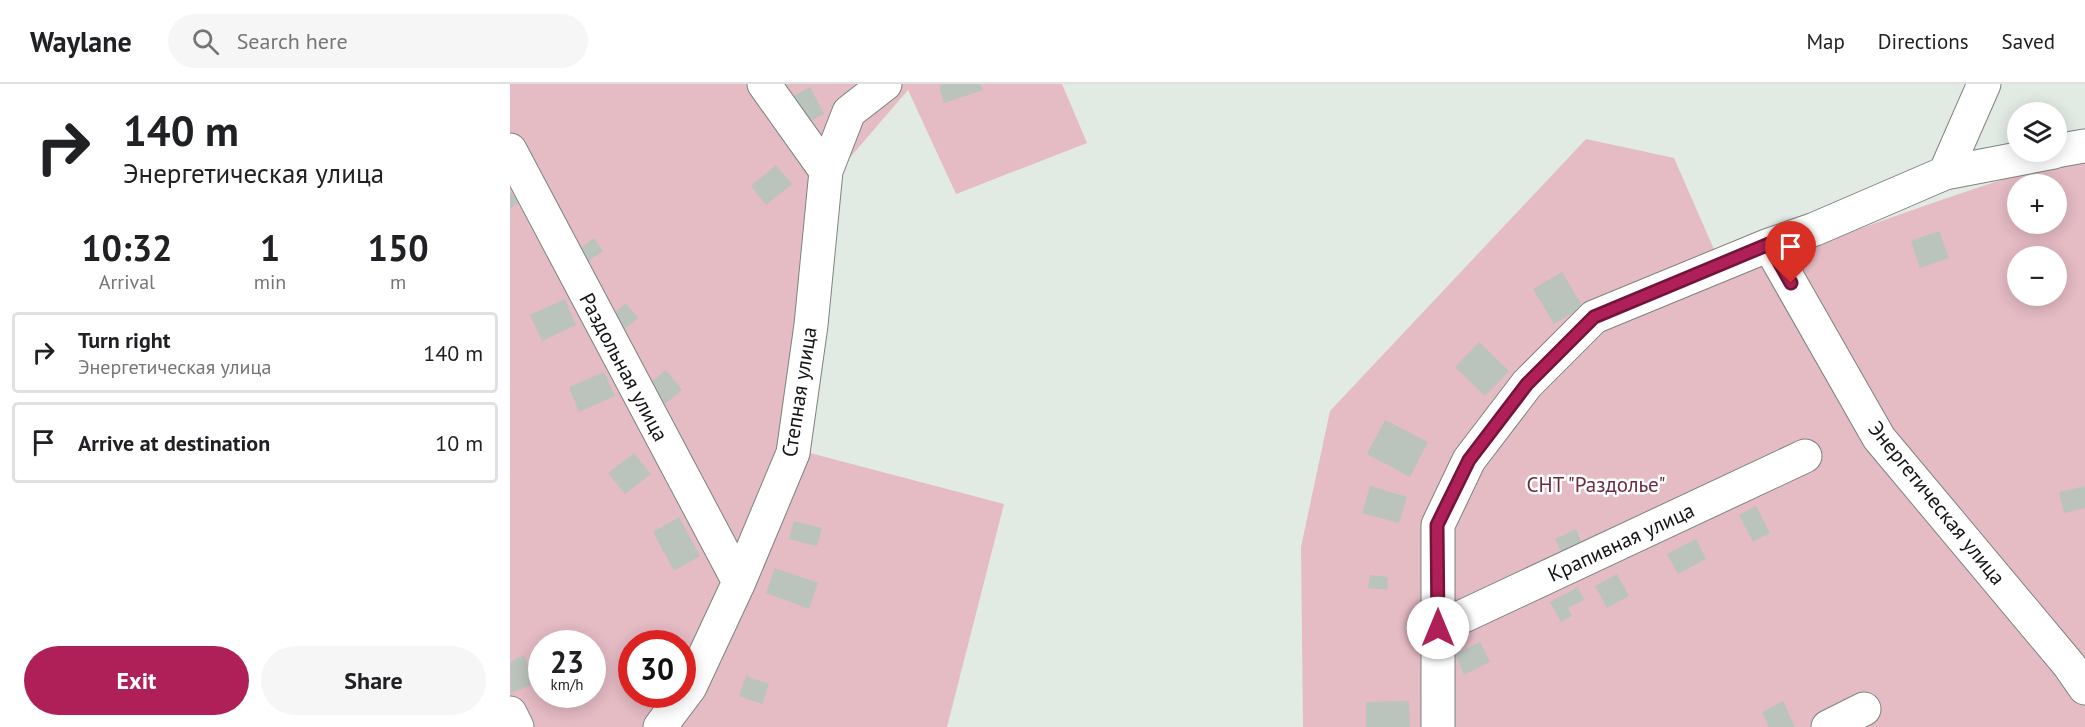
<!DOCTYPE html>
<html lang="en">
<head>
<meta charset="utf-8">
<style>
	:root { --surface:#fff; --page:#f6f6f6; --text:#202124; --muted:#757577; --line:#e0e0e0; --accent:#af2058 }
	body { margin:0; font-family:"PT Sans",sans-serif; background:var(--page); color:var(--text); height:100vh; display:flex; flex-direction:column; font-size:22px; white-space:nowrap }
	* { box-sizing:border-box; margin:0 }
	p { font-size:20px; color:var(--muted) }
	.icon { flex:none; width:33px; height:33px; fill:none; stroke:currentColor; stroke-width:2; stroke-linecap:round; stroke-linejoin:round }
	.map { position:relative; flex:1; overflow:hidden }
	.sheet { display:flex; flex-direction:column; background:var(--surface); width:510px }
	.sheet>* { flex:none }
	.banner { background:#fff; color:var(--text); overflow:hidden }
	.fabs { position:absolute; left:1497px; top:18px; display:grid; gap:12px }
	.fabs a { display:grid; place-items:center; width:60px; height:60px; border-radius:50%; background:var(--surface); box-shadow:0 3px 15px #0003; font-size:30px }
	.speed { position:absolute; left:18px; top:546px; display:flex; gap:12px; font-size:30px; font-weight:700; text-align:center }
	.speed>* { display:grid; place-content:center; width:78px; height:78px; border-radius:50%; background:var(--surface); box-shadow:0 3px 15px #0003; line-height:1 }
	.speed small { font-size:15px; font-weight:400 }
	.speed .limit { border:9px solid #d22; background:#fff; color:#111 }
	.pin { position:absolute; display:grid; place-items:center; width:51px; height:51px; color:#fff; margin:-62px -26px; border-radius:50% 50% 50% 0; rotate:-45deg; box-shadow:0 0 6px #0007 }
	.pin .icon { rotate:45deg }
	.me { position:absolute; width:66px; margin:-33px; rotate:0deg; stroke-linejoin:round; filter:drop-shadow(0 0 4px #0008) }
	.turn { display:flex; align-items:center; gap:21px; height:126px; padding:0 24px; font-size:27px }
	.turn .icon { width:78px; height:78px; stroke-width:2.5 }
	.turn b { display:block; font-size:42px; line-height:51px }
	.eta { display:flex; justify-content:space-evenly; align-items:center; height:102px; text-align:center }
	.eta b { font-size:36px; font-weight:700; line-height:42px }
	.button { display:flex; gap:12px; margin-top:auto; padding:12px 24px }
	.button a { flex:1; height:69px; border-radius:36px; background:var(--accent); color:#fff; font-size:24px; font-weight:700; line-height:69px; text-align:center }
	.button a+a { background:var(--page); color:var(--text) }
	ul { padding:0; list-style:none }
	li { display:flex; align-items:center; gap:18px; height:81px; margin:0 12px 9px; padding:0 12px; border:3px solid var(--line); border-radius:6px }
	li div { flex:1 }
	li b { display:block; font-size:22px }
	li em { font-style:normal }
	header { display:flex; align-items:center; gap:36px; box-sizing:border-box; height:84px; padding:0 30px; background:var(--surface); border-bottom:2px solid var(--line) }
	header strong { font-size:28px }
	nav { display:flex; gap:33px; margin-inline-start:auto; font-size:21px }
	.search { width:420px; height:54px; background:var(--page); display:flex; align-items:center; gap:15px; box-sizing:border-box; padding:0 21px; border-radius:33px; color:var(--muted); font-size:22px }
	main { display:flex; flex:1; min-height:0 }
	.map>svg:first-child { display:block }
</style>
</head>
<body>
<header>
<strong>Waylane</strong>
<div class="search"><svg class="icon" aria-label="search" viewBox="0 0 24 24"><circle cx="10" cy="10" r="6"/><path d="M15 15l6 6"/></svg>Search here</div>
<nav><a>Map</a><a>Directions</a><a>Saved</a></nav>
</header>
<main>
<section class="sheet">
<div class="banner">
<div class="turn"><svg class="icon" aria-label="right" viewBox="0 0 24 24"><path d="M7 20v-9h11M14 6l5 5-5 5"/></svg><div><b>140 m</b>Энергетическая улица</div></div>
</div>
<div class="eta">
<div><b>10:32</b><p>Arrival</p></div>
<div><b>1</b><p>min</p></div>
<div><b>150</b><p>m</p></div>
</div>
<ul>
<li><svg class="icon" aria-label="right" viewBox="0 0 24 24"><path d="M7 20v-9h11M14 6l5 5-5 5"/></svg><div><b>Turn right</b><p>Энергетическая улица</p></div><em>140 m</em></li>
<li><svg class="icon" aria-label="arrive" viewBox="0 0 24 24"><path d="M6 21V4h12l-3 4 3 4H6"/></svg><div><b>Arrive at destination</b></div><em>10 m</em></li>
</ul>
<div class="button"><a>Exit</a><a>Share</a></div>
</section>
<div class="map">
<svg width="1575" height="643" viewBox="0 0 1575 643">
	<rect width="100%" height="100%" fill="#e2ebe3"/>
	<path fill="#e5bbc4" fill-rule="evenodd" d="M0,0H552L577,59L446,110L398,6L325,91L300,369L494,420L437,643H0ZM32,560H82V610H32ZM122,560H172V610H122Z
		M1076,55L1164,74L1217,195C1335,149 1453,106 1575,70V643H793L791,463L820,327ZM1508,100H1546V140H1508ZM1508,172H1546V212H1508Z"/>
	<path fill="#bbc4bc" d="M435,0H471L473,6L434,19L429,2Z
		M300,3L314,30L290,43L276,16Z
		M266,81L282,100L256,121L241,102Z
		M0,108L9,118L0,125Z
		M1429,147L1439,174L1410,184L1401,157Z
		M84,154L93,167L70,183L61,171Z
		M1052,188L1073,223L1044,240L1023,205Z
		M55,215L66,241L32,257L20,231Z
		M116,219L128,234L114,246L102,231Z
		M969,258L999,287L975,312L945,283Z
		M156,286L172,306L155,320L139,300Z
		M94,288L105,312L69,328L59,303Z
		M875,336L918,358L900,393L857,370Z
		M124,369L141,390L115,410L98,389Z
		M860,402L897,413L889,439L852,429Z
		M1575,402V424L1554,429L1549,408Z
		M1246,422L1260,449L1243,458L1229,431Z
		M169,433L190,472L164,487L143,448Z
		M284,437L312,444L307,462L279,455Z
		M1066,445L1073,462L1053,471L1045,455Z
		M1186,455L1196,475L1168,490L1157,470Z
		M265,484L308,499L299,525L256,509Z
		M1107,490L1119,512L1097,524L1085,502Z
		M860,491L878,493L877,506L858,504Z
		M1068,503L1074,516L1058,524L1062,532L1051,538L1040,518Z
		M970,558L980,578L954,591L945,570Z
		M14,571L26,599L1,609L0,578Z
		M236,592L259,600L252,620L229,612Z
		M899,617L900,643H856V618Z
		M1273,617L1285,643H1259L1252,628Z"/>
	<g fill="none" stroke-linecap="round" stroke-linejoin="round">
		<defs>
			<path id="minor" d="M0,66L229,498
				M1546,67L1574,62
				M316,87L339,28L375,0
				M1435,89L1474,0
				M1259,161L1369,354L1559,581L1575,604
				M928,544L1295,372
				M0,629L7,643
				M150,643L180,603L229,498L283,369L301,241L316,87L254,0
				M928,643V441L959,376L1017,300L1084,233L1259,161L1305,145L1435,89L1544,68
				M1318,643L1354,625"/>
		</defs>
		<use href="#minor" stroke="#7c847d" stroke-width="35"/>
		<use href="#minor" stroke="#fff" stroke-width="33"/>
	</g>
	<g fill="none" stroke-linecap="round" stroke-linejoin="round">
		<defs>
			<path id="route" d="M928,544L927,441L959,376L1017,300L1084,233L1259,160L1281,199"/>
		</defs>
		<use href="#route" stroke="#721539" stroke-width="15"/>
		<use href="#route" stroke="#af2058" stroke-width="10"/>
	</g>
	<g text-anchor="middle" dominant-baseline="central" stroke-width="5" stroke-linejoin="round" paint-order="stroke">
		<g font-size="21" fill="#121513" stroke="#fff">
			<text transform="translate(114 283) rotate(62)">Раздольная улица</text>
			<text transform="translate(289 308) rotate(-81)">Степная улица</text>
			<text transform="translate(1427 419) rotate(51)">Энергетическая улица</text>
			<text transform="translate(1111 458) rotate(-25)">Крапивная улица</text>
		</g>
		<g font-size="21" fill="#6c2b3f" stroke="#fff">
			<text x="1086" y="400">СНТ "Раздолье"</text>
		</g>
	</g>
</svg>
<div class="fabs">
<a><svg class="icon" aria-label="layers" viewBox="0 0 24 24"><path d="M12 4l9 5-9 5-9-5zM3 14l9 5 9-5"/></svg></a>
<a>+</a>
<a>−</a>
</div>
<div class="speed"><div>23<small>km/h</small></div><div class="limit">30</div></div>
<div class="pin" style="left:1281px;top:199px;background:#d93025"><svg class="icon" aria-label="arrive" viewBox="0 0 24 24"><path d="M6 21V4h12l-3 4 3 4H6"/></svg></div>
<svg class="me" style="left:928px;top:544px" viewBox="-20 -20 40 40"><circle r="19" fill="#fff"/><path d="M0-13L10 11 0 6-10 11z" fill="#af2058"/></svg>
</div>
</main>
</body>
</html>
